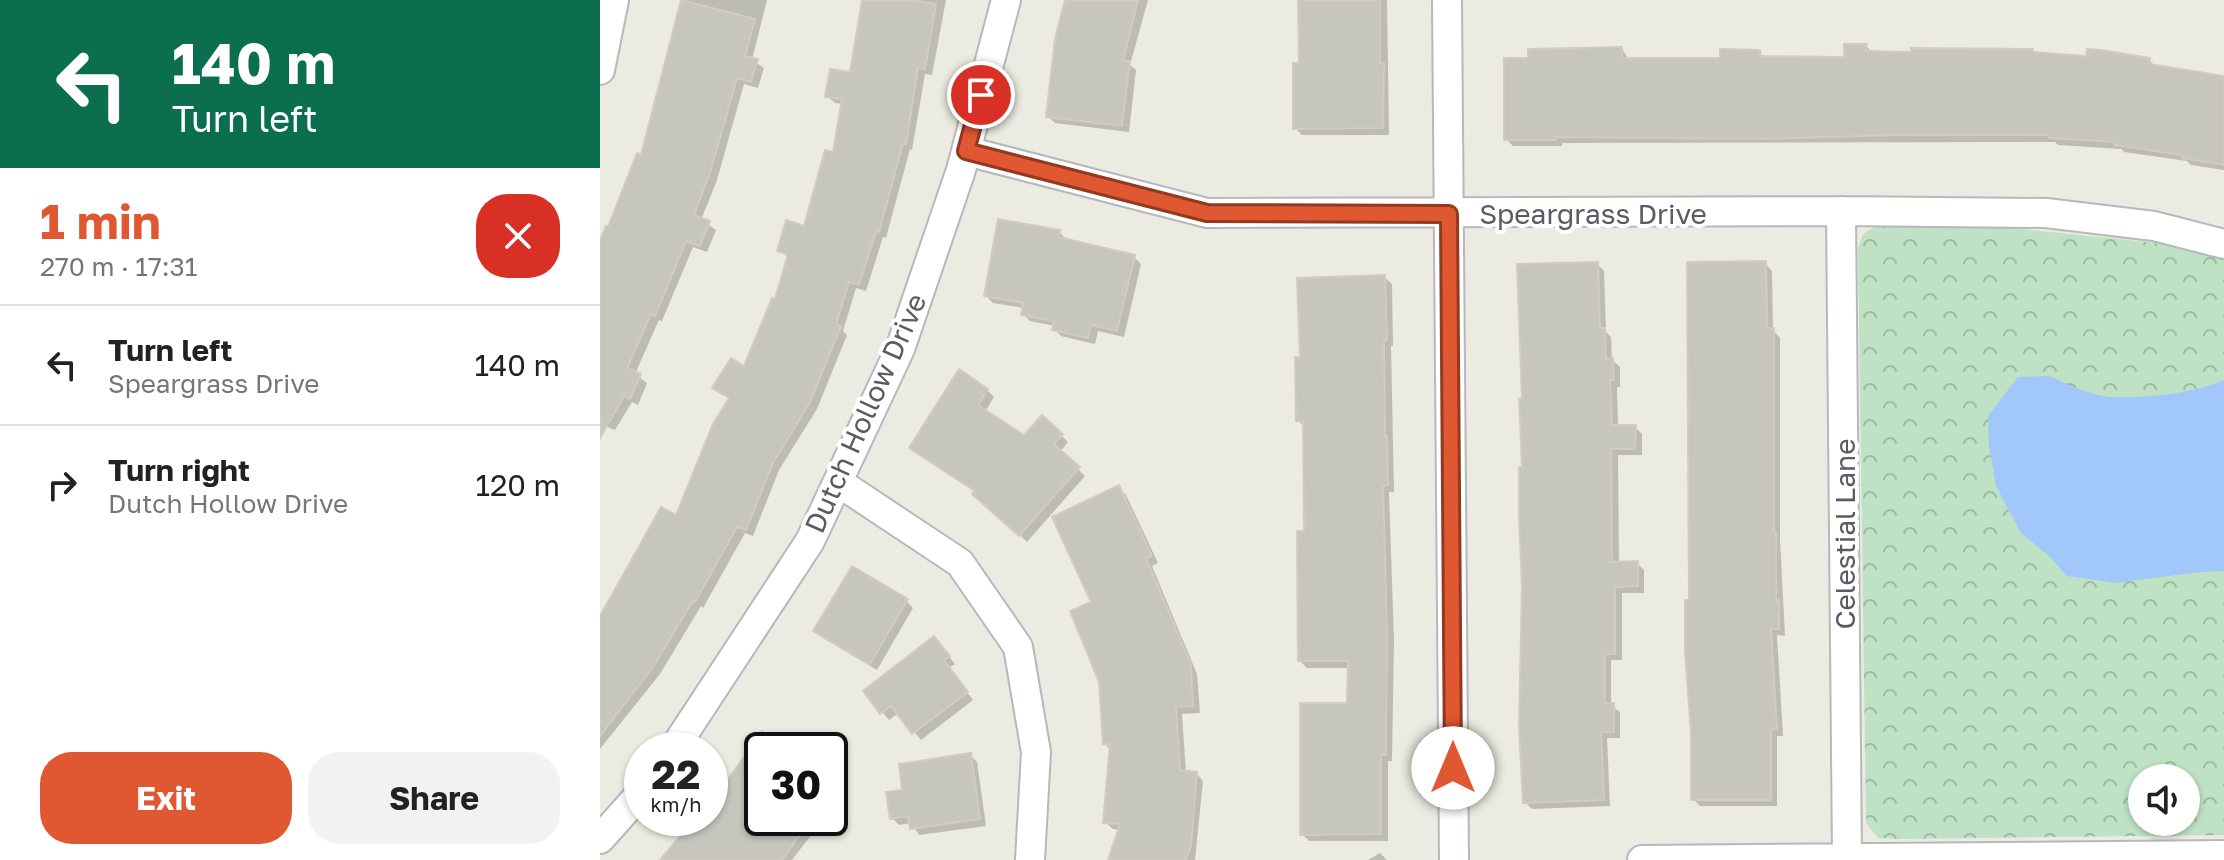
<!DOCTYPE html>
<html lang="en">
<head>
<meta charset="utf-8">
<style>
	:root { --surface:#fff; --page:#f2f2f2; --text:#222; --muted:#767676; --line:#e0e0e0; --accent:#e05832 }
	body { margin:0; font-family:"Golos Text",sans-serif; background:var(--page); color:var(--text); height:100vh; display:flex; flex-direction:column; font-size:30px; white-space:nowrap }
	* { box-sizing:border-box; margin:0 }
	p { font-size:26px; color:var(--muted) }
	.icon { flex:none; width:44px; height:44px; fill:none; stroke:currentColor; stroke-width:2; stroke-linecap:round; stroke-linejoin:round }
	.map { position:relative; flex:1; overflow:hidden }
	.panel { display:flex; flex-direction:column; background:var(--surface); width:600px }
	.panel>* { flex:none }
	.guide { background:#0b6e4f; color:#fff; overflow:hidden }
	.tools { position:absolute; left:1528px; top:764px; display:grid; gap:16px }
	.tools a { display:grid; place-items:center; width:72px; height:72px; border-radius:50%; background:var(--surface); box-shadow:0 2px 6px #0004; font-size:40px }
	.speed { position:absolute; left:24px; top:732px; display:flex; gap:16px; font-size:40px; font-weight:700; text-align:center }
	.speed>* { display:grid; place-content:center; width:104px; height:104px; border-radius:50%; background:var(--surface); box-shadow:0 2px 6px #0004; line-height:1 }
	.speed small { font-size:20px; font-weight:400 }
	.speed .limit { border:4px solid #111; border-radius:12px; background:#fff; color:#111 }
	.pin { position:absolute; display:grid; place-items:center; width:68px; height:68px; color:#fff; margin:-34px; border:4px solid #fff; border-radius:50%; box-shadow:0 2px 8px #0007 }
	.me { position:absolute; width:88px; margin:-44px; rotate:0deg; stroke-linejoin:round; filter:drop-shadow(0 0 6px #0008) }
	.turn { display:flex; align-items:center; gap:28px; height:168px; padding:0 40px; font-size:36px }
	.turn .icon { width:104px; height:104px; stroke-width:2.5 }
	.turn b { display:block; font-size:56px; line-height:68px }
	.round { display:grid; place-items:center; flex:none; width:84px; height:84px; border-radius:32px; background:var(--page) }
	.summary { display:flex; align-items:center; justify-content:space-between; height:136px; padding:0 40px }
	h1 { font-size:48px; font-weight:700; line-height:60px; color:var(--accent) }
	.cta { display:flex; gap:16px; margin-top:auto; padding:16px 40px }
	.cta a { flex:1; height:92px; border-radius:32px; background:var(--accent); color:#fff; font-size:32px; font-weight:700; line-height:92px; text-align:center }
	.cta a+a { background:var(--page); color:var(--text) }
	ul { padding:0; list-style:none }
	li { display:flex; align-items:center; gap:24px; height:120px; padding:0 40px; border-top:2px solid var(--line) }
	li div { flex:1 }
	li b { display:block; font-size:30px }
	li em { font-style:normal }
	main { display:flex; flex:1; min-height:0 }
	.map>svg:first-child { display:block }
</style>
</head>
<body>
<main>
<section class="panel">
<div class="guide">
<div class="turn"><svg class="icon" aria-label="left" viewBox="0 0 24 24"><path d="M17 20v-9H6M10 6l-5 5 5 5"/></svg><div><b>140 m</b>Turn left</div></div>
</div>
<div class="summary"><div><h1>1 min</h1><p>270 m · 17:31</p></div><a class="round" style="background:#d93025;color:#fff"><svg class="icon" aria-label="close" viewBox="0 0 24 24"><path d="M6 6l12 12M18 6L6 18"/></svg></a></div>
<ul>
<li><svg class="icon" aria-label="left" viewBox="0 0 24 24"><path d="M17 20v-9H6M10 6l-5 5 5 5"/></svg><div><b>Turn left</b><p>Speargrass Drive</p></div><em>140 m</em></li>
<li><svg class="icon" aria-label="right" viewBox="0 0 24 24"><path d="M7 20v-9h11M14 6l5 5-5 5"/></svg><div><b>Turn right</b><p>Dutch Hollow Drive</p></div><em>120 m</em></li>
</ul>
<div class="cta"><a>Exit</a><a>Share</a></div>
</section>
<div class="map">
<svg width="1624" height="860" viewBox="0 0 1624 860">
	<defs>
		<pattern id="forest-crowns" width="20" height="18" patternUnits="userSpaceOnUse" patternTransform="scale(2)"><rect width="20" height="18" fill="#bee2c3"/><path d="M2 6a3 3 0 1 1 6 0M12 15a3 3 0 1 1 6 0" fill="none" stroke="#9dbaa2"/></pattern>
	</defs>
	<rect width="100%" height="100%" fill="#ecebe1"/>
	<path fill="url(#forest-crowns)" fill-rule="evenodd" d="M1282,222L1403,227L1587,246L1624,256V835L1297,839L1278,838L1266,823L1258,248L1263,234ZM1542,778H1586V822H1542Z"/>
	<path fill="#a2c7fb" d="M1450,376C1469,385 1490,395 1511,397C1542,399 1596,393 1624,380V571L1600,572L1515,583L1467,576L1448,555L1421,533L1396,486L1389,446L1388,416L1418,377Z"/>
	<path fill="#0003" d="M83,0H167L152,60L164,68L158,88L144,84L117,180L101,220L116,230L107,252L93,247L62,321L59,320L35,374L47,383L38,405L32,402L15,430L0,424V246L43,157Z
		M264,0H346L332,75L325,74L312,150L310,149L286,238L283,237L266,291L256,288L243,331L247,335L217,409L179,470L153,536L145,533L103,608L101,606L60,674L0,749V620L77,518L130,400L115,387L145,369L176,302L189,258L179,250L206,229L234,154L243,104L235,103L227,96L252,75Z
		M467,0H548L530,65L536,70L529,132L455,123L448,116Z
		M700,0H787L789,135H702L695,128L701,65Z
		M1266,46L1273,53L1435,54L1549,60L1557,68L1624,78V170L1591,165L1587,161L1524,152L1521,149L1458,145L1455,142L962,143V146H913L906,139L930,60L1022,49L1029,60H1122L1159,52L1165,58L1246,59Z
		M459,232L466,239L534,257L541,264L524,337L498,331L495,344L461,336L454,329L455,326L430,321L423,314L424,308L393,303L386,296Z
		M1165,263L1172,271L1173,330L1180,338V539L1185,636L1177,635L1183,736H1177V806H1100L1093,799L1091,602Z
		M997,264L1004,271L1006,332L1011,337L1012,360L1020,367V387H1017L1018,427H1035L1042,434V455H1018L1019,563H1037L1044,570V593H1022V660H1011V705L1020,712V738H1007L1010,806L932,809L925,802L924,469Z
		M784,277L792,284L793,346H791L794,492H789L794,640L792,761H788V841H709L702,834L749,705L750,668H707L700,661L706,533L705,428L698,420L702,359Z
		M387,390L394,397L385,412L425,438L461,435L468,442L460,452L485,476L427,542L376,493L311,448Z
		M519,488L526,495L558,563L552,566L597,674L600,713L582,714L586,773H596L603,781L595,860H510L520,830L513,829L505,822L511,750L505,744L494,603Z
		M306,601L313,608L277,670L223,638L216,631Z
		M341,646L355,664L349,668L373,700L321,740L299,713L289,720L265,691Z
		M158,741L171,750H162V818H201L215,830L192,860H65L98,818H110V807Z
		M370,755L377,762L386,826L319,835L311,823L299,825L292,818L305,791Z
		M780,853L787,860H768Z"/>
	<path fill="#c6c5be" stroke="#d0cdbf" stroke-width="2" d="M81,0L155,19L145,56L158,59L151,82L137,78L110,173L94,215L110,221L100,246L86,241L55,316L51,314L27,368L41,374L30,399L24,396L0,438V240L6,226L8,227L37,153L41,155Z
		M262,0H311L336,4L325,69L318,68L306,144L303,143L279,232L276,231L259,285L249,282L236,324L241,326L210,402L173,463L146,530L137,527L95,602L93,601L53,667L0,736V616L61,507L76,515L113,424L129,398L112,388L131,358L144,366L172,298L175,299L188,254L177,251L186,220L204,226L225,150L233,152L242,99L225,97L230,69L250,72Z
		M465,0H538L523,61H530L522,126L446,117L455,39Z
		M698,0H780V63H784L783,128L693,129V63H699Z
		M1244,44H1267L1266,51L1311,52V48L1433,49V52L1486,56L1487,49L1501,50L1550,58L1549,64L1624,76V165L1582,158V155L1515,145V142L1449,138V135H1296L1159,139L956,137V140H904V58H928V49L1022,47V58H1120V49L1160,50V56L1244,57Z
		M398,219L460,230L458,237L535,255L517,331L491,325L488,338L452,330L454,321L421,315L423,303L384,296Z
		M1166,261L1167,328H1174V532H1176V600H1179V629H1171L1177,729L1171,730V800H1091V732L1085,652V600H1089L1087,262Z
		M998,262L1000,328H1005L1006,359L1013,358L1014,380H1010L1012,425H1036L1035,449H1011L1012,562L1038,561V586L1015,587V654H1005V703H1014V732H1001L1004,800L923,803L919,727L922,587L919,518V467H922L919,399H922L917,264Z
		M785,275L787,340H784L785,436H787L788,485L783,486L787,632L786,755H781V834L700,835V703H747L748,661H698L697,531H704L703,421H696L695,357H700L697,278Z
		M359,369L388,389L378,405L424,435L442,415L463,434L454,444L480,467L419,536L372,494L375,491L309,448Z
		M519,485L552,556L546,558L591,665L593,706L576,707L580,770L597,772L591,845L586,860H508L520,824L503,823L510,744H503L499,682L470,611L491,602L452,517Z
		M252,566L308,599L270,664L213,631Z
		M334,636L350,656L344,660L368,692L312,734L291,706L280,714L263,691Z
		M162,732V818H212L182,860H60L95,818H110V804Z
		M371,753L380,819L310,829L308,816L290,819L286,792L302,790L299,764Z"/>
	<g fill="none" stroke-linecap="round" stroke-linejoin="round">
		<defs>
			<path id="street" d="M847,0L854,860
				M0,70L14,0
				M366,151L607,213L1241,211L1446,213L1554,226L1624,244
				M1241,211L1247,858
				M238,482L360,563L418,647L436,752L430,860
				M73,750L210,541L300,349L361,170L406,0
				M0,839L42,792
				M1042,860L1624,855"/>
		</defs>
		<use href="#street" stroke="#b6b8bd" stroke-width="32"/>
		<use href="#street" stroke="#fff" stroke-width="28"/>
	</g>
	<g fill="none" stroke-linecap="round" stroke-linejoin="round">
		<defs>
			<path id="route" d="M381,95L366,151L607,213L849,214L853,768"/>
		</defs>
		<use href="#route" stroke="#923920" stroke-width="20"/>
		<use href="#route" stroke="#e05832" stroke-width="14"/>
	</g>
	<g text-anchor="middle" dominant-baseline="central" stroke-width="8" stroke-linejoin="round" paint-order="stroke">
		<g font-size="28" fill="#595c61" stroke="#fff">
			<text x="993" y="213">Speargrass Drive</text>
			<text transform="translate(265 413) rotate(-66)">Dutch Hollow Drive</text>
			<text transform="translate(1244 534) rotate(-90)">Celestial Lane</text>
		</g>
	</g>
</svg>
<div class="tools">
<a><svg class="icon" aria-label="sound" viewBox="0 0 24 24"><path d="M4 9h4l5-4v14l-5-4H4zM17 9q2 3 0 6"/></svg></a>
</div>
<div class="speed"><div>22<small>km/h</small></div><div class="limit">30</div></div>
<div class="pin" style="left:381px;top:95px;background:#d93025"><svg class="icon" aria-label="arrive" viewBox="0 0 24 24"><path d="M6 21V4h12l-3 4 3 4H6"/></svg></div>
<svg class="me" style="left:853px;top:768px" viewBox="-20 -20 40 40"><circle r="19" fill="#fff"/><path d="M0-13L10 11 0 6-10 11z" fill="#e05832"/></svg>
</div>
</main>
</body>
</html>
